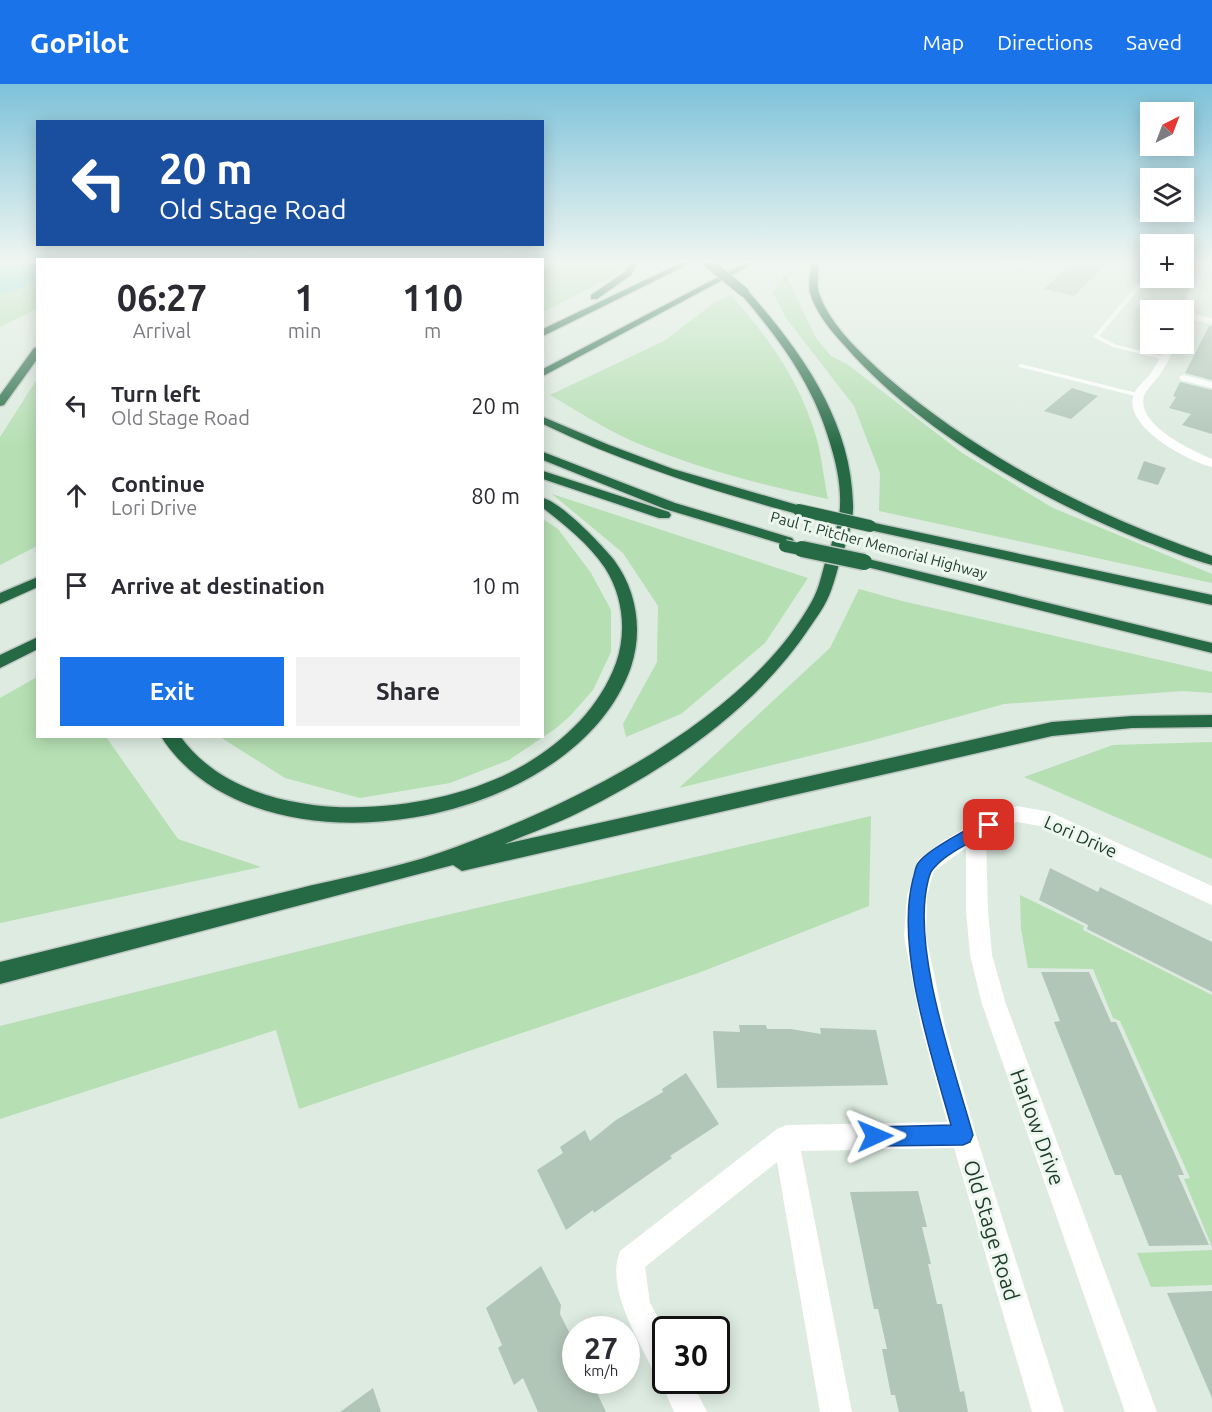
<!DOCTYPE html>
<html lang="en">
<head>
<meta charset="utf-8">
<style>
	:root { --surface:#fff; --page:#f2f2f3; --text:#2b2b33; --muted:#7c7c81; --accent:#1a73e8 }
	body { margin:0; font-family:Ubuntu,sans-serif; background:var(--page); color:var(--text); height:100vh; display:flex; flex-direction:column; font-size:22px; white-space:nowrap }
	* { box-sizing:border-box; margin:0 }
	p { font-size:20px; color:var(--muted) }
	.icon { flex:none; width:33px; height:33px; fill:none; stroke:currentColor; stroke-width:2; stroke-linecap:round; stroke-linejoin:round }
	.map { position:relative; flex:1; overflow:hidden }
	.panel { position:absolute; left:36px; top:174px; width:508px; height:480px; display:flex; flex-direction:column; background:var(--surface); border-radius:0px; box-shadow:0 3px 15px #0003 }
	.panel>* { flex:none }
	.guide { position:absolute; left:36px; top:36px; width:508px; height:126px; border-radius:0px; box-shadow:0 3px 15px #0003; background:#1a4fa0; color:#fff; overflow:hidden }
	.needle { width:39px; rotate:42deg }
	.buttons { position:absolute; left:1140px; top:18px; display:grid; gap:12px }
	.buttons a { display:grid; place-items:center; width:54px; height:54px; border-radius:0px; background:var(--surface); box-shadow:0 3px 15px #0003; font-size:30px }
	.speed { position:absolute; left:562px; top:1232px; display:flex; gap:12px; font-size:30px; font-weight:700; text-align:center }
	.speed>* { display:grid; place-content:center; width:78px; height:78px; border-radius:50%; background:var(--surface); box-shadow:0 3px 15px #0003; line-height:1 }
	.speed small { font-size:15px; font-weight:400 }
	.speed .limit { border:3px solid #111; border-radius:9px; background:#fff; color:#111 }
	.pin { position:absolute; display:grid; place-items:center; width:51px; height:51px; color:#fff; margin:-26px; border-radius:12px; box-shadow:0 3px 9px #0006 }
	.me { position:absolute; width:66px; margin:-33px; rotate:89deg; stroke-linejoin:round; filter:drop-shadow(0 0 4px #0008) }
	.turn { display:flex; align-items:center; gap:21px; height:126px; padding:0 24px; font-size:27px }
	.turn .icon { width:78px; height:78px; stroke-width:2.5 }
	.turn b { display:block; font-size:42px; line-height:51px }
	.eta { display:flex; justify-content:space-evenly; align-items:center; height:102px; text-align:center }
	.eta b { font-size:36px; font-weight:700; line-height:42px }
	.action { display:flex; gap:12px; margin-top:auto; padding:12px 24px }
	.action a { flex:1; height:69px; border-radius:0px; background:var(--accent); color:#fff; font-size:24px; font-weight:700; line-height:69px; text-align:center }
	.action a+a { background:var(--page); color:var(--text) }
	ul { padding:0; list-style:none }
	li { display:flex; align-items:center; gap:18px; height:90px; padding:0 24px }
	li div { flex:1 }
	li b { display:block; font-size:22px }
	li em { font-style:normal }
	header { display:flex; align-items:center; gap:36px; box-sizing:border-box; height:84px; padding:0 30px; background:var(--accent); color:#fff }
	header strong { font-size:28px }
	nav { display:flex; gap:33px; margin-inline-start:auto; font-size:21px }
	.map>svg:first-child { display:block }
</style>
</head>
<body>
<header>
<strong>GoPilot</strong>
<nav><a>Map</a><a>Directions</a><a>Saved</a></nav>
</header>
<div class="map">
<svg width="1212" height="1328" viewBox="0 0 1212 1328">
	<rect width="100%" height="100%" fill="#ddebe0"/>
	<path fill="#b6dfb3" d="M0,177H37V225L0,243Z
		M543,177H626V178L608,195L543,228Z
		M784,187L816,254L831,272L847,280L962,369L1053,424L1212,490V499L879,427L880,389L854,322L786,234L773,209L783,194Z
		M731,211C769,254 802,300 817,356C822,375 824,396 828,415C761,401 692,383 630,356C602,343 577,327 550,311L664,257L715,218Z
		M37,295V462L0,481V353Z
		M552,410L808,494L765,559L681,630L626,653L623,640L657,578L658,522L623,469Z
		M543,435L558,445L591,489L611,526V568L593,606L570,632L555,645L509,676L450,699L360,714L285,694L220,653L543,652Z
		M859,505L902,517L1212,588V609L1183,607L1004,620L870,657L679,704L830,564Z
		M37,593L38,652L106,653L178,755L261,783L0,839V614Z
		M1212,658V775L1024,693L1113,661Z
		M871,732L869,822L701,888L299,1025L276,946L0,1035V942L408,840Z
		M1020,811L1084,842L1083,846L1212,911V1163L1184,1095L1190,1094L1120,937L1113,934L1093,885L1028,884L1021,845Z
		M1212,1166V1201L1151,1203L1137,1169Z"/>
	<path fill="#7ed6c6" d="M0,177H37V197L15,207L0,210Z"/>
	<path fill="#b2c6b8" d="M1075,177H1109L1074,212L1044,205Z
		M1209,242H1212V296L1185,289Z
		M1180,298L1212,306V350L1182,341L1191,330L1169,324L1176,313L1173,312Z
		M1072,304L1098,312L1071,335L1044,327Z
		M1144,377L1166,384L1158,401L1137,395Z
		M1050,784L1098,808L1100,803L1212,858V908L1087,845L1088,841L1039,816Z
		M1041,888H1089L1111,938H1116L1184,1091H1178L1209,1161L1149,1162L1121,1091H1115L1054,938L1060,937Z
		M739,941H766L767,945H791L821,950L820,944L876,946L888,1001L717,1004L713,947L740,948Z
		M686,989L719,1040L670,1072L672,1074L608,1119L594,1129L593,1126L566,1146L537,1086L563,1069L560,1063L585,1046L590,1057L616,1036L663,1008L662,1005Z
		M918,1107L927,1143H922L931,1180H928L937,1220H942L960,1308L964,1307L968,1328H899L895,1311H891L882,1265H887L878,1225H874L850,1108Z
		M541,1182L561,1221L560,1230L576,1262V1296H591L606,1328H538L523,1294L514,1301L498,1264L502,1261L486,1224Z
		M1212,1207V1314L1167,1209Z
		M373,1304L381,1328H340Z"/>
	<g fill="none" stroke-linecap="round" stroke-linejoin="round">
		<defs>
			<path id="highway" d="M630,177H638L631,191L597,215H591V211L625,188Z
				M685,177H695L543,252V245Z
				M749,177H758L543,292V285Z
				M811,177H819C819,186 816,200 819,209C830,242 862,270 887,293C983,375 1094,431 1212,472V481C1189,475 1166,465 1144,457C1039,415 919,347 845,262C831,247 816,229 810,209C808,200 811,186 811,177Z
				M741,206H747C801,267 851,336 853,420C854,438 846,460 840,477C836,490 833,504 827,516C823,525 816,534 810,543C756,625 667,685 580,728C556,740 530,749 505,760L1052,638L1132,632L1212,631V643L1132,644L1052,652L462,787L453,781L0,900V878C98,854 195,830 293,806C339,794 394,785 439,769C565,725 745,639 812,517C819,505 822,489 826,475C832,459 840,438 840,421C841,400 836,379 830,359C813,300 780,256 741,210Z
				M38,263V274L4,321L0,322V311L34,264Z
				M543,333L609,361L673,385L804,423L806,426L799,430L794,429C708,406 624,379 543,340Z
				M543,368L675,419L792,454L794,457L787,461L782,460L665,425L543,376Z
				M543,387L669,428L671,431L669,434H659L543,395Z
				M543,414C562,419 601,460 614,476C637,507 643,547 631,583C575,744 262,799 164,657L161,652H180C249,749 432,735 524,681C564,658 600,623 616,579C627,548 623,512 605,484C589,460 565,441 543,424Z
				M870,438L1212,511V521L865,445L863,442Z
				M864,474L1212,559V569L859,481L857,478L859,475Z
				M38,493V503L0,520V509Z
				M38,553V565L0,584V571Z"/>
		</defs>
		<use href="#highway" stroke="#c0c8c3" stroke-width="3"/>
		<path fill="#fff" fill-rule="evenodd" d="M1000,177H1006L1022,180L1027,177H1032L1023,183Z
			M1184,177L1205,181L1203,182L1184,178Z
			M1148,188H1150V192L1099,252L1117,261L1167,273L1168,274L1165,276L1113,263L1093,253Z
			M1021,280L1141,310L1142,311L1139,313L1019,283L1018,282Z"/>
		<path fill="#fff" fill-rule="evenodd" d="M1202,177H1210L1189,229L1212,234V240L1184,234V226H1181Z
			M1166,260H1176C1172,270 1167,280 1161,289C1156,297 1147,304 1144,312C1136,341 1191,366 1212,375V383C1188,377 1121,342 1134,310C1137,302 1146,296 1151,289C1157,280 1162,270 1166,260Z
			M1184,291L1212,298V304L1180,296V292Z
			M1017,722L1050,728L1212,802V821L1040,742L1017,738L986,753L988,826L992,871L1006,920L1157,1328H1125L982,920L970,871L966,826V764L934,787L927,812L926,852L945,942L976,1051L1064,1328H1032L954,1064L801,1067L852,1328H820L777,1078L645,1183L650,1219L666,1248V1296H691L707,1328H674L660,1296L661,1292L655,1290C639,1257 605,1204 620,1167L777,1045L786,1041L947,1038L921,942L904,852L907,812L918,776L943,757L969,742Z"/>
		<use href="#highway" fill="#266a45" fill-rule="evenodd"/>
		<defs>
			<path id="highway-bridge-far2" d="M706,177L744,208"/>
			<path id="highway-bridge-far1" d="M799,426L870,442
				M785,462L809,467"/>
			<path id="highway-bridge" d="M802,465L864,478"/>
		</defs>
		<use href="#highway-bridge-far2" stroke="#c0c8c3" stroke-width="11" stroke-linecap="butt"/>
		<use href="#highway-bridge-far1" stroke="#c0c8c3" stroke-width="14" stroke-linecap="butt"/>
		<use href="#highway-bridge" stroke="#c0c8c3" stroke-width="19" stroke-linecap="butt"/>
		<use href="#highway-bridge-far2" stroke="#266a45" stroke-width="10"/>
		<use href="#highway-bridge-far1" stroke="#266a45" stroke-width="12"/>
		<use href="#highway-bridge" stroke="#266a45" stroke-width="16"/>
	</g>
	<linearGradient id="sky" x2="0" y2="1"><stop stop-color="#7dc2da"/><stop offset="0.49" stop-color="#f0f6f1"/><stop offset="1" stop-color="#f0f6f1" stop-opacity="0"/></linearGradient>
	<rect width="1212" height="363" fill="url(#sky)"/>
	<path fill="#1a73e8" stroke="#114b97" stroke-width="1.5" d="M989,735L994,737L997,741L994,746C975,757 948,767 933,785C930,788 929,793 928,797C911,865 954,983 973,1051L970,1058L963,1061L875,1062L868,1059L865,1052L868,1045L875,1043L951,1041C932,972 895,864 913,795C915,790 915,782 919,778C929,765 974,741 989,735Z"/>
	<g text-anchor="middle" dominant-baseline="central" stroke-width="6" stroke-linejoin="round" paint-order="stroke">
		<g font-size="15" fill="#1d3b29" stroke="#edf7ef">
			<text transform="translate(879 461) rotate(15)">Paul T. Pitcher Memorial Highway</text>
		</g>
		<g font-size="18" fill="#1d3b29" stroke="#edf7ef">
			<text transform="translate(1081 752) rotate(24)">Lori Drive</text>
		</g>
		<g font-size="21" fill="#1d3b29" stroke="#edf7ef">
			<text transform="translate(1038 1043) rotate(70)">Harlow Drive</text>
			<text transform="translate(992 1146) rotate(73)">Old Stage Road</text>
		</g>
	</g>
</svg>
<div class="buttons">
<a><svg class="needle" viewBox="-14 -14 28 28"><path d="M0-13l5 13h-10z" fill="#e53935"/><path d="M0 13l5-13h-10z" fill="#7c7c81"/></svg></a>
<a><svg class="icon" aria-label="layers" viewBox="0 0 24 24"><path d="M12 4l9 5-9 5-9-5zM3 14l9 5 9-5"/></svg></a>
<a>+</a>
<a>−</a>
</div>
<div class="speed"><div>27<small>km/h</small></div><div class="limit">30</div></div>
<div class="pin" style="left:989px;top:741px;background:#d93025"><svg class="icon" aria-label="arrive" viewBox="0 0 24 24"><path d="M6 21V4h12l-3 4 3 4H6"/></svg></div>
<svg class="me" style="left:875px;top:1052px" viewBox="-20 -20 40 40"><path d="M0-17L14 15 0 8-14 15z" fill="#1a73e8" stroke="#fff" stroke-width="4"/></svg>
<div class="guide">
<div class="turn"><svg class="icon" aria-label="left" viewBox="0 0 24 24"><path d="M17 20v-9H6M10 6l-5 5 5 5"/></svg><div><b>20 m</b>Old Stage Road</div></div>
</div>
<section class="panel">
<div class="eta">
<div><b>06:27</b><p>Arrival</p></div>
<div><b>1</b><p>min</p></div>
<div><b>110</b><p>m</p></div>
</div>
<ul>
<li><svg class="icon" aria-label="left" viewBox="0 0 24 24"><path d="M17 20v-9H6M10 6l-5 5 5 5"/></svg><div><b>Turn left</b><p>Old Stage Road</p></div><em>20 m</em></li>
<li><svg class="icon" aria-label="ahead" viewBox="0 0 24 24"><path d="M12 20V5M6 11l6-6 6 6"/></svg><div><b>Continue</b><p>Lori Drive</p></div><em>80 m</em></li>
<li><svg class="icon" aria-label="arrive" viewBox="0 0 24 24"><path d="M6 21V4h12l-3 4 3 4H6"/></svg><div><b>Arrive at destination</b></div><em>10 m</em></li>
</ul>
<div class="action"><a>Exit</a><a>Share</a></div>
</section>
</div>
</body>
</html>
